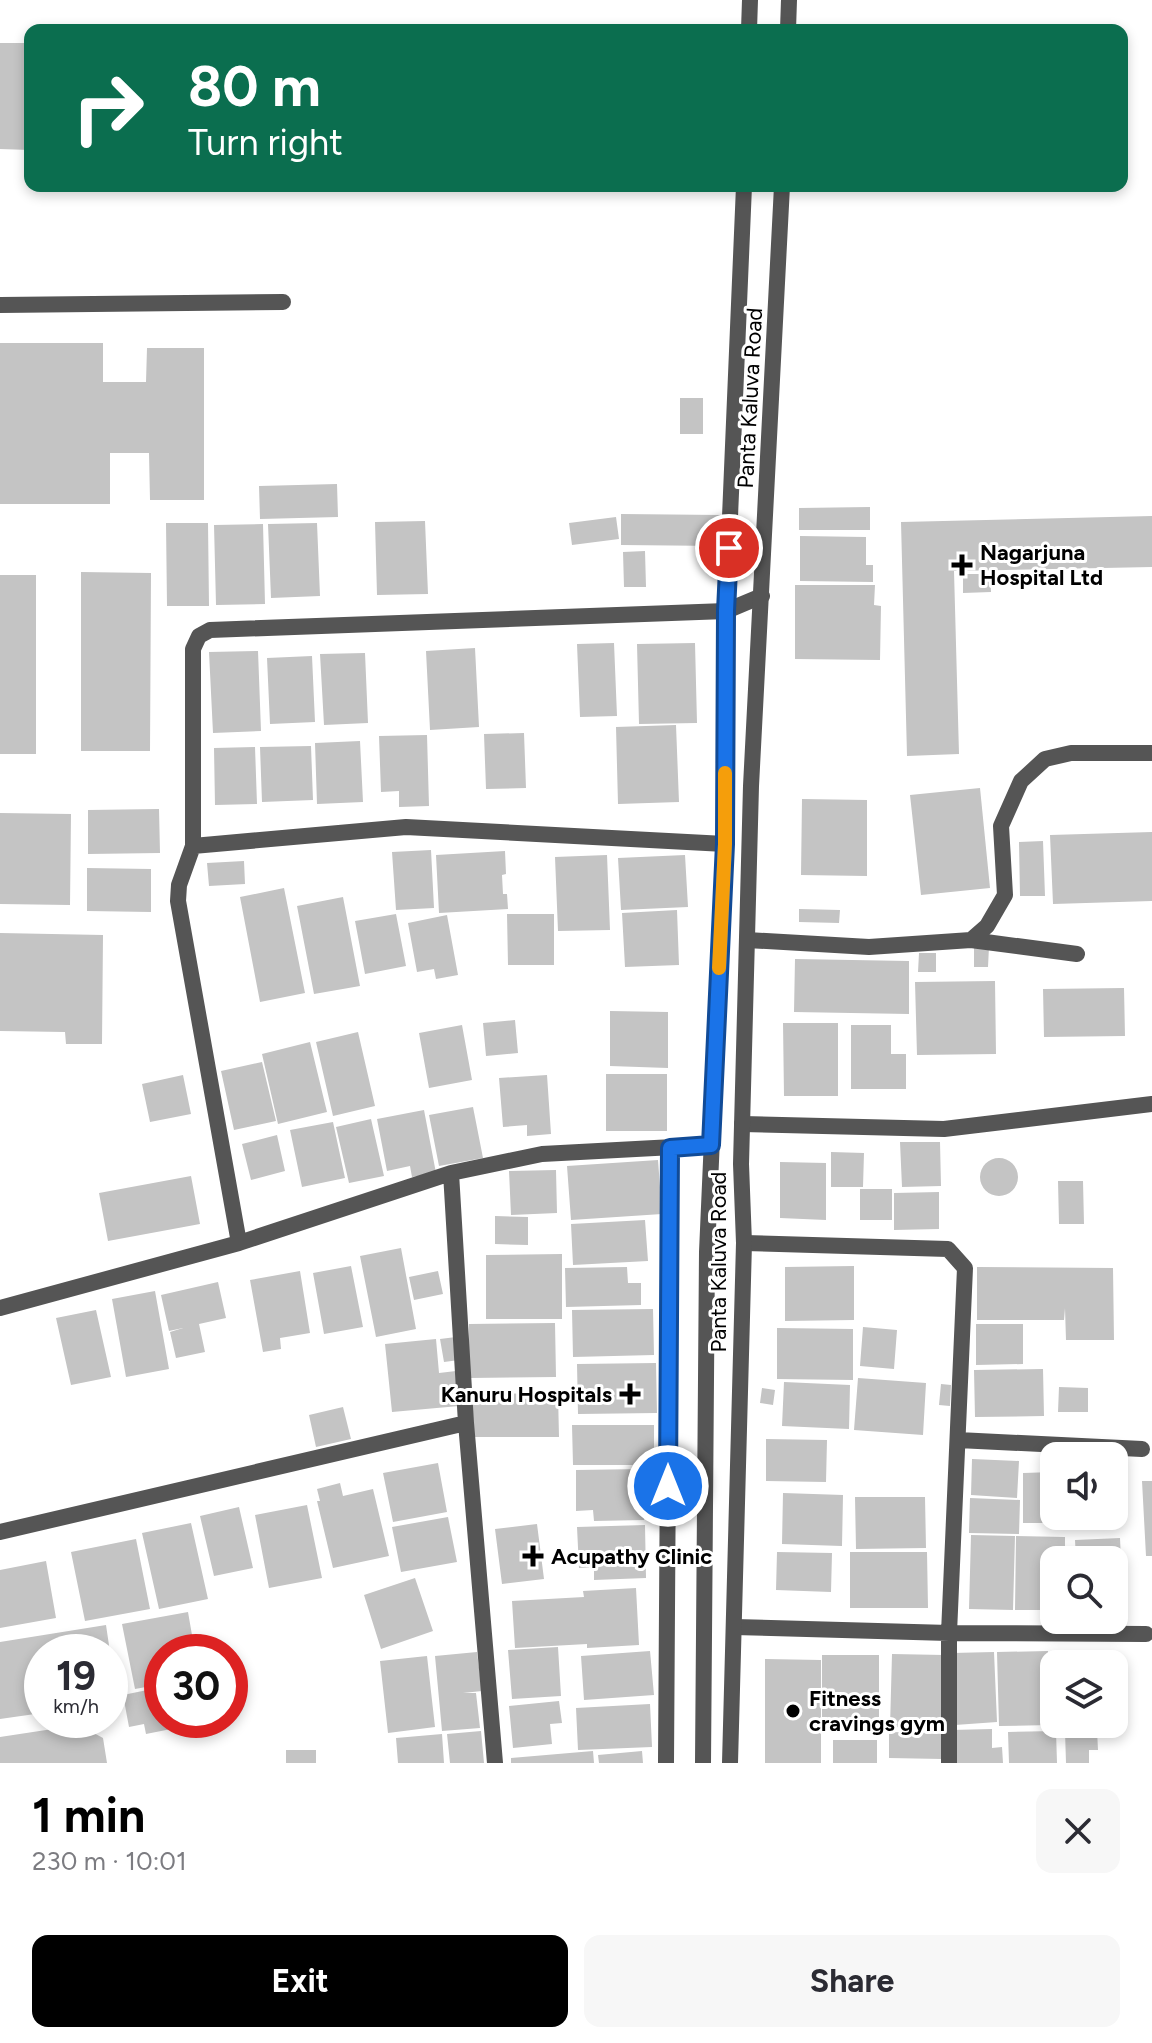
<!DOCTYPE html>
<html lang="en">
<head>
<meta charset="utf-8">
<style>
	:root { --surface:#fff; --page:#f7f7f7; --text:#2b2b33; --muted:#7c7c81; --accent:#000 }
	body { margin:0; font-family:Figtree,sans-serif; background:var(--page); color:var(--text); height:100vh; display:flex; flex-direction:column; font-size:30px; white-space:nowrap }
	* { box-sizing:border-box; margin:0 }
	p { font-size:26px; color:var(--muted) }
	.icon { flex:none; width:44px; height:44px; fill:none; stroke:currentColor; stroke-width:2; stroke-linecap:round; stroke-linejoin:round }
	.map { position:relative; height:1763px; overflow:hidden }
	.drawer { display:flex; flex-direction:column; background:var(--surface); flex:1 }
	.drawer>* { flex:none }
	.hud { position:absolute; left:24px; top:24px; width:1104px; height:168px; border-radius:16px; box-shadow:0 4px 12px #0003; background:#0b6e4f; color:#fff; overflow:hidden }
	.tools { position:absolute; left:1040px; top:1442px; display:grid; gap:16px }
	.tools a { display:grid; place-items:center; width:88px; height:88px; border-radius:16px; background:var(--surface); box-shadow:0 4px 12px #0003; font-size:40px }
	.speed { position:absolute; left:24px; top:1634px; display:flex; gap:16px; font-size:40px; font-weight:700; text-align:center }
	.speed>* { display:grid; place-content:center; width:104px; height:104px; border-radius:50%; background:var(--surface); box-shadow:0 4px 12px #0003; line-height:1 }
	.speed small { font-size:20px; font-weight:400 }
	.speed .limit { border:12px solid #d22; background:#fff; color:#111 }
	.pin { position:absolute; display:grid; place-items:center; width:68px; height:68px; color:#fff; margin:-34px; border:4px solid #fff; border-radius:50%; box-shadow:0 2px 8px #0007 }
	.me { position:absolute; width:88px; margin:-44px; rotate:0deg; stroke-linejoin:round; filter:drop-shadow(0 0 6px #0008) }
	.turn { display:flex; align-items:center; gap:28px; height:168px; padding:0 32px; font-size:36px }
	.turn .icon { width:104px; height:104px; stroke-width:2.5 }
	.turn b { display:block; font-size:56px; line-height:68px }
	.round { display:grid; place-items:center; flex:none; width:84px; height:84px; border-radius:16px; background:var(--page) }
	.overview { display:flex; align-items:center; justify-content:space-between; height:136px; padding:0 32px }
	h1 { font-size:48px; font-weight:700; line-height:60px; color:var(--accent) }
	.cta { display:flex; gap:16px; margin-top:auto; padding:16px 32px }
	.cta a { flex:1; height:92px; border-radius:16px; background:var(--accent); color:#fff; font-size:32px; font-weight:700; line-height:92px; text-align:center }
	.cta a+a { background:var(--page); color:var(--text) }
	.map>svg:first-child { display:block }
</style>
</head>
<body>
<div class="map">
<svg width="1152" height="1763" viewBox="0 0 1152 1763">
	<rect width="100%" height="100%" fill="#fff"/>
	<path fill="#c4c4c4" d="M0,43H30V150L0,149Z
		M0,343H103V382H146L147,348H204V500H150L149,453H110V504H0Z
		M680,398H703V434H680Z
		M337,484L338,517L260,519L259,486Z
		M870,507V530H799V508Z
		M621,514L721,515V546L621,545Z
		M1152,516V567L954,571L959,754L907,756L901,522Z
		M616,517L619,539L572,545L569,523Z
		M425,521L428,594L377,595L375,522Z
		M166,523H208L209,606H167Z
		M317,523L320,596L271,598L268,524Z
		M263,524L265,604L216,605L214,525Z
		M800,536L866,537V565H873V582L800,581Z
		M645,551L646,587H624L623,552Z
		M81,572L151,573L150,751H81Z
		M963,574H990L991,592L963,593Z
		M0,575H36V754H0Z
		M795,585H875L874,605L881,606L880,660L795,659Z
		M614,643L617,716L580,717L577,644Z
		M695,643L697,723L639,724L637,644Z
		M475,648L479,727L430,730L426,651Z
		M258,651L261,731L213,733L209,652Z
		M365,653L368,723L324,725L320,654Z
		M312,656L315,722L270,724L267,658Z
		M676,725L679,802L618,804L616,727Z
		M524,733L526,788L486,789L484,734Z
		M427,735L429,806L399,807V791L381,792L379,736Z
		M360,741L363,802L317,804L315,743Z
		M311,746L313,800L262,802L260,747Z
		M255,747L257,804L215,805L214,748Z
		M980,788L990,888L921,895L910,795Z
		M802,799L867,800V876L801,875Z
		M159,809L160,853L88,854V810Z
		M0,813L71,814L70,905L0,904Z
		M1152,832V901L1053,904L1050,835Z
		M1043,841L1045,896H1020L1019,842Z
		M431,850L434,908L396,910L392,852Z
		M505,851L506,874L502,875L503,894H507L508,909L439,913L436,855Z
		M607,855L610,930L558,931L555,857Z
		M685,855L688,907L621,910L618,858Z
		M244,861L245,884L209,886L207,863Z
		M87,868L151,869V912L87,911Z
		M284,888L305,993L260,1002L240,897Z
		M343,897L360,986L314,994L297,906Z
		M799,909L840,910L839,923L799,922Z
		M677,910L679,965L625,967L622,913Z
		M396,914L406,966L365,974L355,921Z
		M507,914H554V965H508Z
		M447,915L458,975L436,979L434,969L417,972L408,923Z
		M0,933L103,935L102,1044H66L65,1032L0,1031Z
		M974,947H989L988,967H974Z
		M919,953H936V972H918Z
		M795,959L909,961V1014L794,1012Z
		M995,981L996,1054L917,1055L915,982Z
		M1124,988L1125,1036L1044,1037L1043,989Z
		M610,1011L668,1012V1068L610,1066Z
		M515,1020L518,1053L486,1056L483,1023Z
		M783,1023H838V1096H784Z
		M462,1025L472,1080L429,1088L419,1033Z
		M851,1025H891V1054H906V1089H851Z
		M358,1032L375,1106L333,1116L316,1042Z
		M310,1042L327,1112L278,1124L262,1054Z
		M262,1062L276,1121L234,1130L221,1071Z
		M606,1074H667V1131H606Z
		M183,1075L191,1114L150,1122L142,1084Z
		M547,1075L551,1134L527,1136V1125L503,1127L499,1078Z
		M473,1107L483,1158L439,1166L429,1115Z
		M424,1110L436,1173L412,1177L410,1166L387,1171L377,1119Z
		M371,1119L384,1176L349,1183L336,1127Z
		M333,1122L345,1178L302,1187L290,1130Z
		M277,1135L285,1171L251,1180L242,1144Z
		M900,1142H940L941,1186L902,1187Z
		M831,1152L864,1153L863,1187H831Z
		M980 1177a19 19 0 1 1 38 0a19 19 0 1 1-38 0Z
		M658,1160L662,1214L571,1220L567,1166Z
		M780,1162L826,1163V1220L780,1218Z
		M556,1170L557,1213L511,1215L509,1171Z
		M191,1176L200,1224L108,1241L99,1193Z
		M1058,1181H1083L1084,1224H1059Z
		M860,1189H892V1220H860Z
		M939,1192V1229L894,1230V1193Z
		M495,1216L528,1217V1245L495,1244Z
		M645,1220L648,1261L573,1265L571,1224Z
		M401,1248L416,1329L376,1337L360,1256Z
		M562,1254V1319H486V1255Z
		M351,1266L363,1327L324,1334L313,1273Z
		M854,1266V1320L785,1321V1267Z
		M627,1267L628,1283H641V1305L566,1307L565,1268Z
		M977,1267L1113,1268L1114,1340H1066L1065,1308L1064,1320H977Z
		M300,1271L310,1333L280,1338L281,1349L263,1352L250,1280Z
		M438,1271L443,1294L414,1300L409,1277Z
		M218,1282L226,1318L199,1324L205,1352L176,1358L170,1332L183,1328L169,1331L161,1295Z
		M155,1291L169,1369L126,1377L112,1299Z
		M653,1309L654,1355L573,1357L572,1310Z
		M96,1310L111,1377L71,1385L56,1318Z
		M555,1323L556,1377L469,1378V1324Z
		M976,1324H1023V1364L976,1365Z
		M863,1327L897,1330L894,1369L860,1366Z
		M777,1328L853,1329V1380L777,1379Z
		M456,1337L459,1360L444,1362L440,1339Z
		M436,1339L439,1373L456,1371L459,1406L392,1412L385,1344Z
		M656,1363L657,1413L578,1414L577,1364Z
		M1043,1369L1044,1416L975,1417L974,1370Z
		M858,1378L926,1383L923,1435L854,1430Z
		M784,1382L850,1385L849,1429L782,1426Z
		M941,1384L951,1385L950,1406L939,1405Z
		M1059,1387L1088,1388V1412H1058Z
		M762,1388L775,1390L773,1405L760,1403Z
		M472,1393L558,1394L559,1437H472Z
		M343,1407L351,1439L316,1447L309,1415Z
		M572,1425H654V1465H573Z
		M766,1439L827,1440L826,1482L766,1481Z
		M972,1459L1019,1461L1017,1498L971,1495Z
		M438,1463L447,1512L393,1522L383,1473Z
		M1114,1463H1117L1118,1529L1074,1530V1516H1114Z
		M643,1469L644,1520L594,1521L593,1510L576,1511V1470Z
		M1054,1472V1516H1059V1523H1023V1473Z
		M1142,1481H1152V1556H1146Z
		M340,1483L343,1496L373,1489L389,1556L333,1568L317,1501H320L317,1489Z
		M783,1493L843,1495L842,1546L782,1544Z
		M855,1497H925L926,1548L856,1549Z
		M970,1498L1020,1500L1019,1534L969,1533Z
		M307,1505L322,1578L269,1588L255,1515Z
		M239,1507L253,1568L214,1576L200,1516Z
		M448,1517L457,1562L401,1572L392,1527Z
		M191,1523L208,1599L159,1609L142,1533Z
		M537,1524L544,1579L502,1584L495,1529Z
		M645,1525L646,1578L594,1580V1567L579,1568L577,1527Z
		M971,1535L1015,1536L1013,1610L969,1609Z
		M1016,1536L1065,1537V1560H1054V1610H1015Z
		M1120,1538L1123,1607H1114V1560H1076L1075,1540Z
		M136,1539L150,1609L85,1621L71,1552Z
		M777,1552L832,1553L831,1592L776,1590Z
		M850,1552H927L928,1608H850Z
		M46,1561L56,1618L0,1628V1570Z
		M415,1578L433,1631L381,1649L364,1595Z
		M636,1588L639,1645L587,1648V1644L515,1648L512,1601L584,1597L583,1591Z
		M188,1612L192,1635L201,1634L204,1652H162V1684L135,1689L122,1624Z
		M106,1625L110,1652H42V1713L0,1719V1642Z
		M558,1647L561,1696L512,1699L508,1650Z
		M650,1651L654,1695L584,1700L581,1656Z
		M1048,1651L1050,1725L999,1726L997,1652Z
		M477,1652L482,1691L463,1693H476L480,1728L442,1731L435,1656Z
		M994,1652L997,1722L955,1725L952,1653Z
		M892,1654L944,1655L943,1728L890,1727Z
		M822,1655H879V1725H822Z
		M427,1656L435,1727L388,1733L380,1661Z
		M765,1659L821,1660V1763H765Z
		M110,1661L118,1700L110,1701Z
		M1098,1661H1124L1125,1720H1114V1664H1098Z
		M162,1687V1720H180L181,1727L146,1734L144,1724L129,1727L123,1695Z
		M559,1701L562,1723L550,1724L552,1744L513,1748L509,1706Z
		M650,1704L652,1747L578,1750L576,1708Z
		M79,1725L103,1738L107,1763H0V1737Z
		M992,1729V1748L1002,1747L1003,1763H951V1730Z
		M1097,1730L1098,1750H1089V1763H1066L1065,1731Z
		M481,1731L484,1763H450L447,1734Z
		M1056,1731L1057,1763H1009L1008,1732Z
		M889,1732L942,1733V1759L889,1758Z
		M442,1734L444,1763H398L396,1738Z
		M833,1740H877V1763H833Z
		M286,1750H316V1763H286Z
		M593,1751L594,1763H511V1758Z
		M642,1751L643,1763H599L598,1755Z"/>
	<g fill="none" stroke-linecap="round" stroke-linejoin="round">
		<path stroke="#555" stroke-width="16" d="M0,305L283,302
			M193,846L406,827L725,844
			M747,940L869,947L971,940L1077,954
			M971,940L987,926L1005,895L1001,826L1021,781L1045,759L1071,753H1152
			M742,1124L944,1129L1152,1104
			M451,1173L466,1423L495,1763
			M239,1243L178,901L179,885L193,846V649L199,636L210,630L726,611L762,596
			M744,1243L948,1249L965,1268L949,1633V1763
			M0,1308L239,1243L451,1173L542,1154L711,1145
			M958,1440L1142,1449
			M0,1532L466,1423
			M734,1627L949,1633L1146,1634
			M666,1763L670,1148"/>
		<path stroke="#555" stroke-width="16" d="M749,30L750,0
			M788,30L789,0
			M703,1763L707,1252L725,844L726,611L744,186
			M730,1763L744,1243L741,1164L751,786L782,186"/>
	</g>
	<g fill="none" stroke-linecap="round" stroke-linejoin="round">
		<defs>
			<path id="route" d="M668,1486L670,1148L711,1145L725,844L726,611L729,548"/>
		</defs>
		<use href="#route" stroke="#114b97" stroke-width="20"/>
		<use href="#route" stroke="#1a73e8" stroke-width="14"/>
		<path stroke="#f59e0b" stroke-width="14" d="M719,968L725,844V773"/>
	</g>
	<g fill="#000" stroke="#fff" stroke-width="3">
		<path d="M958 553h8v8h8v8h-8v8h-8v-8h-8v-8h8z"/>
		<path d="M626 1382h8v8h8v8h-8v8h-8v-8h-8v-8h8z"/>
		<path d="M529 1544h8v8h8v8h-8v8h-8v-8h-8v-8h8z"/>
		<circle cx="793" cy="1711" r="8"/>
	</g>
	<g text-anchor="middle" dominant-baseline="central" stroke-width="6" stroke-linejoin="round" paint-order="stroke">
		<g font-size="22" fill="#000" stroke="#fff">
			<text transform="translate(750 398) rotate(-87)">Panta Kaluva Road</text>
			<text transform="translate(718 1262) rotate(-90)">Panta Kaluva Road</text>
		</g>
		<g font-size="22" font-weight="bold" fill="#000" stroke="#fff" text-anchor="start">
			<text x="980" y="552">Nagarjuna<tspan x="980" dy="25">Hospital Ltd</tspan></text>
			<text x="612" y="1394" text-anchor="end">Kanuru Hospitals</text>
			<text x="551" y="1556">Acupathy Clinic</text>
			<text x="809" y="1698">Fitness<tspan x="809" dy="25">cravings gym</tspan></text>
		</g>
	</g>
</svg>
<div class="tools">
<a><svg class="icon" aria-label="sound" viewBox="0 0 24 24"><path d="M4 9h4l5-4v14l-5-4H4zM17 9q2 3 0 6"/></svg></a>
<a><svg class="icon" aria-label="search" viewBox="0 0 24 24"><circle cx="10" cy="10" r="6"/><path d="M15 15l6 6"/></svg></a>
<a><svg class="icon" aria-label="layers" viewBox="0 0 24 24"><path d="M12 4l9 5-9 5-9-5zM3 14l9 5 9-5"/></svg></a>
</div>
<div class="speed"><div>19<small>km/h</small></div><div class="limit">30</div></div>
<div class="pin" style="left:729px;top:548px;background:#d93025"><svg class="icon" aria-label="arrive" viewBox="0 0 24 24"><path d="M6 21V4h12l-3 4 3 4H6"/></svg></div>
<svg class="me" style="left:668px;top:1486px" viewBox="-20 -20 40 40"><circle r="17" fill="#1a73e8" stroke="#fff" stroke-width="3"/><path d="M0-11L8 9 0 5-8 9z" fill="#fff"/></svg>
<div class="hud">
<div class="turn"><svg class="icon" aria-label="right" viewBox="0 0 24 24"><path d="M7 20v-9h11M14 6l5 5-5 5"/></svg><div><b>80 m</b>Turn right</div></div>
</div>
</div>
<section class="drawer">
<div class="overview"><div><h1>1 min</h1><p>230 m · 10:01</p></div><a class="round"><svg class="icon" aria-label="close" viewBox="0 0 24 24"><path d="M6 6l12 12M18 6L6 18"/></svg></a></div>
<div class="cta"><a>Exit</a><a>Share</a></div>
</section>
</body>
</html>
